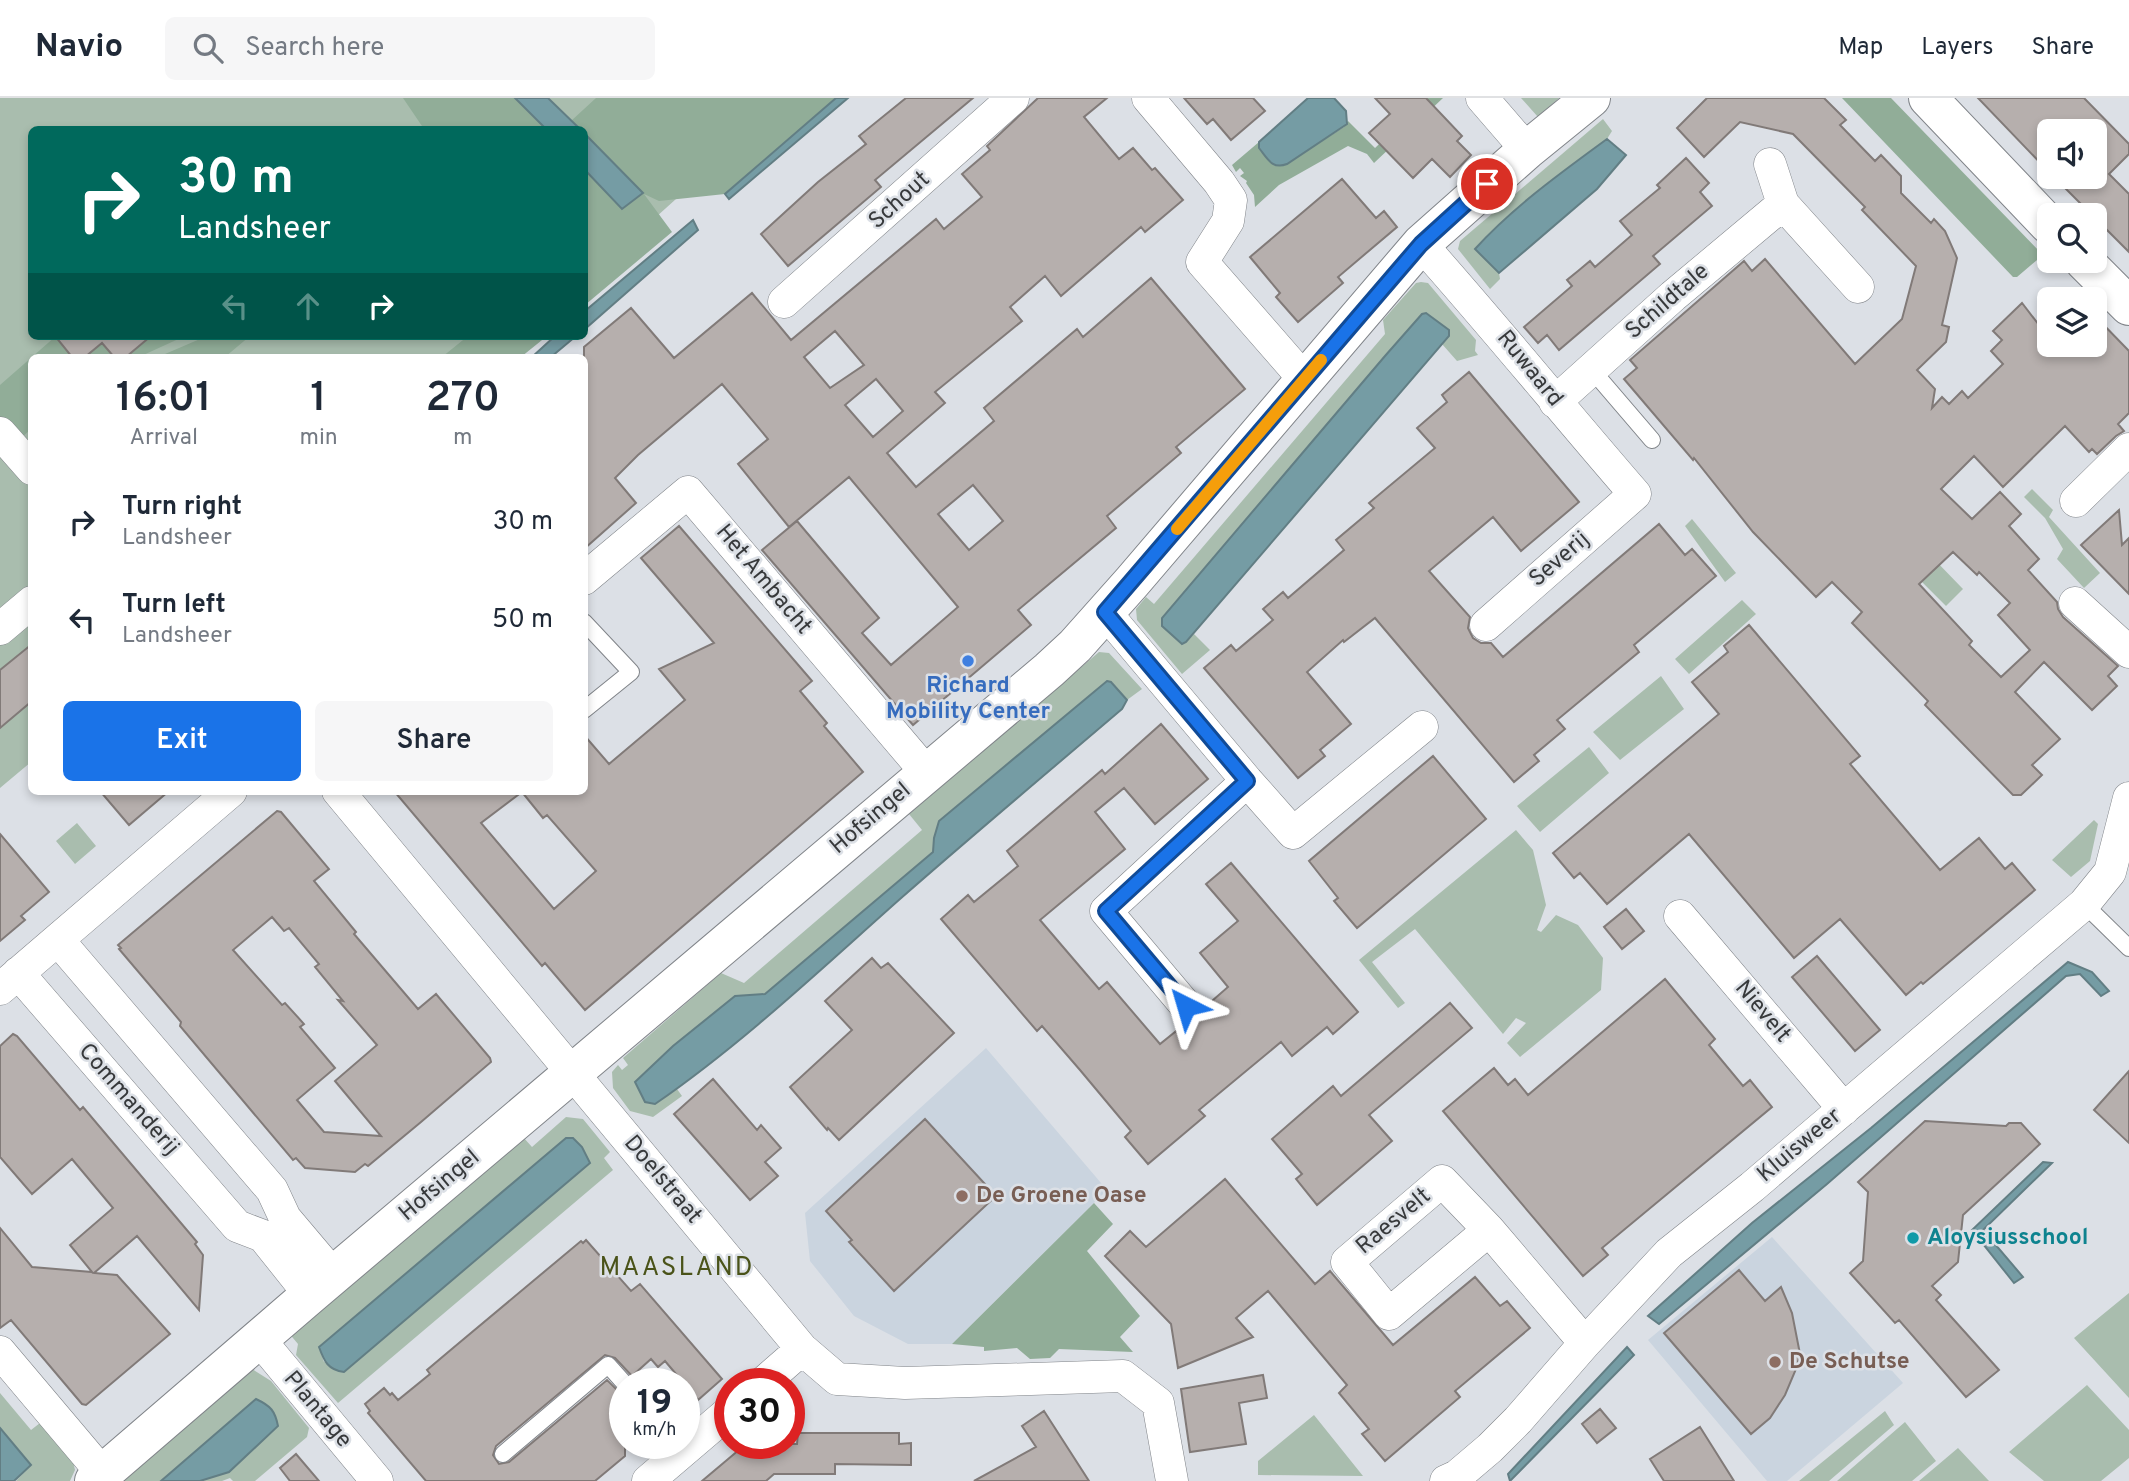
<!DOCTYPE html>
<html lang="en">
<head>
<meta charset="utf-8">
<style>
	:root { --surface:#fff; --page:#f6f6f7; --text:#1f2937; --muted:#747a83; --line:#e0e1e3; --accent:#1a73e8 }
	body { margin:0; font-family:Overpass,sans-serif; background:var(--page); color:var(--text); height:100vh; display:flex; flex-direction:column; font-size:26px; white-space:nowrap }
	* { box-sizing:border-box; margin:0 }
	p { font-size:23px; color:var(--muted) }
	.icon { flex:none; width:38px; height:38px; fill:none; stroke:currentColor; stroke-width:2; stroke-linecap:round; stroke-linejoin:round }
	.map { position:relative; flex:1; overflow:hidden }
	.details { position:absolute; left:28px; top:256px; width:560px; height:441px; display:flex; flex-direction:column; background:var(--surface); border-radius:10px; box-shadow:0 4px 10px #0003 }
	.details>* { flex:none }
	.guide { position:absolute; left:28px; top:28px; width:560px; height:214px; border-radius:10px; box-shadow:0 4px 10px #0003; background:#00695c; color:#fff; overflow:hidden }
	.tools { position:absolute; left:2037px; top:21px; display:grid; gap:14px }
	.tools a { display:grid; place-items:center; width:70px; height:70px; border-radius:10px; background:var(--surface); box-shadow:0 4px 10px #0003; font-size:35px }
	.speed { position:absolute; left:609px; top:1270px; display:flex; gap:14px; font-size:35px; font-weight:700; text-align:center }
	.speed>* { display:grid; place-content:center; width:91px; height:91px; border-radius:50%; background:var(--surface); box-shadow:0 4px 10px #0003; line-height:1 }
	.speed small { font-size:18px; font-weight:400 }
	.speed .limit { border:10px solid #d22; background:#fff; color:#111 }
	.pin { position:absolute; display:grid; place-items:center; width:60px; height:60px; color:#fff; margin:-30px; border:4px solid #fff; border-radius:50%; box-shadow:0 2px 7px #0007 }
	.me { position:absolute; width:77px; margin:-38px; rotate:320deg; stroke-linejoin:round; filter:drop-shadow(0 0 5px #0008) }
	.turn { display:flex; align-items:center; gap:24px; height:147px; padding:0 35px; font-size:32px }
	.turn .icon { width:91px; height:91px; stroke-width:2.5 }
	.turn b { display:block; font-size:49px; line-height:60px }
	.lanes { display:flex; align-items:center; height:66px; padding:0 35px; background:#0003; justify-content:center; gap:35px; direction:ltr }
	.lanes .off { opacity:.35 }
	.eta { display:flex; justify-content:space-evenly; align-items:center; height:119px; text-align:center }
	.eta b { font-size:42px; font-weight:600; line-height:49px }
	.primary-button { display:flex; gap:14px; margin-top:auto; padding:14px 35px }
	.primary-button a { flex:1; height:80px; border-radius:10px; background:var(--accent); color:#fff; font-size:28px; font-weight:600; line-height:80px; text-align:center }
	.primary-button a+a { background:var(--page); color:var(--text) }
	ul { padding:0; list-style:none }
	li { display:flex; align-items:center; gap:21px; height:98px; padding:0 35px }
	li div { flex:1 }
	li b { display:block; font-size:26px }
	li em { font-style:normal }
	header { display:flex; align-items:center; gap:42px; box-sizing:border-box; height:98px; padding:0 35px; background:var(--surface); border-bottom:2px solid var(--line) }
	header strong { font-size:33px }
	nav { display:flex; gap:38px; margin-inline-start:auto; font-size:24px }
	.search { width:490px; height:63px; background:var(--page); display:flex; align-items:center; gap:18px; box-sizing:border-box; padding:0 24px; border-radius:10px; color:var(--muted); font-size:26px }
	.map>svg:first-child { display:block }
</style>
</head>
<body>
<header>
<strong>Navio</strong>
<div class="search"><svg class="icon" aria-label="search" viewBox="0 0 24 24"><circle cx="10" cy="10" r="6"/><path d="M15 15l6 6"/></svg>Search here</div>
<nav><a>Map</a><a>Layers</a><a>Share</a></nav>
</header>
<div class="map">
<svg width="2129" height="1383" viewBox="0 0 2129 1383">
	<rect width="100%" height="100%" fill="#dce0e6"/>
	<path fill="#cad4df" d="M986,950L1107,1092L952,1246H908L854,1218L810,1163L805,1115Z
		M1772,1139L1903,1285L1787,1383H1767L1648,1242Z"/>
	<path fill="#a9bdae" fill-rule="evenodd" d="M0,0H788L585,183L584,32H32V238H522L499,259H32L31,664L0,690Z
		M1521,0H1559L1538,19Z
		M1603,21L1612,33L1607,41C1562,75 1513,109 1475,151L1499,175L1500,181L1490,191L1458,151L1460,143Z
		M1421,184L1428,185L1476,242L1475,253L1478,257L1457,263L1442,246L1449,238V232L1426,215L1422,216L1162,520L1186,544L1194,536L1210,552L1182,576L1137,522L1136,511L1146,499L1154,506L1385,236L1383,222L1416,185Z
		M2032,391L2053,412L2049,419L2100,475L2084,490L2057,461L2063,451L2045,420L2024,399Z
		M1692,421L1736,475L1725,484L1685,428Z
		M1932,459L1963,491L1946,508L1914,476Z
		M1742,502L1756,516L1689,576L1675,561Z
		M1099,554L1109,555L1142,591L1127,602L1112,584L934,740V754L765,896L735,898L635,984L645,1004L655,1006L677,991L682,998L653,1019L630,1013L613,990L612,974L618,967L622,972L628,967L623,960L721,875L744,885L922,732L909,716Z
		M1661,578L1684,611L1620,662L1593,634Z
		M1589,649L1609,675L1540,734L1517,708Z
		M2094,722L2098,726L2090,763L2071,779L2052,762Z
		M77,725L96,748L75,766L56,743Z
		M1516,732L1533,752L1546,807L1537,832L1541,834L1556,817L1578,827L1603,860L1601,892L1520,959L1507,945L1526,925L1516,920L1503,936L1415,831L1372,864L1405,905L1398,910L1359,862Z
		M566,1019L583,1021L610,1054L604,1060L613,1072L338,1305L296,1257L298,1246L288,1234L523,1039L532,1049ZM566,1040H574L589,1065L425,1203L324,1264L319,1249Z
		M2129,1195V1300L2074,1240Z
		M249,1269L271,1283L309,1330L307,1339L255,1383H233L230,1380L222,1383H200L230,1374L256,1301L161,1383H110Z
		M2087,1287L2129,1332V1360L2101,1383H2044L2009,1354Z
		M0,1295L31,1332L40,1325L72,1359L75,1372L70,1383H16L31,1367L0,1330Z
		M1885,1313L1894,1327L1829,1383H1799Z
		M1314,1317L1363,1378L1258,1377V1363Z
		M1905,1324L1936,1363L1912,1383H1837Z
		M1958,1350L1989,1383H1919Z"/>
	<path fill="#91ad98" d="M403,0H515L546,31H424Z
		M596,0H836L725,96L659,103L644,96L672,134L585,207V72L622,111L642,95L585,36L584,32L580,31L571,23Z
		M1427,0H1443L1374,65L1367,56L1348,48L1279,87L1255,109L1254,97L1246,85L1247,83L1240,78L1244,75L1240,70L1236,74L1232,67L1259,44L1258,47L1283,68L1344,29L1348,23L1375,50Z
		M1842,0H1891L2043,157L2017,179H2013Z
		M56,238H185L139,259H32Z
		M207,238H250L225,259H158Z
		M468,238H547L521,259H442Z
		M32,259L31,331L19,342L0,321V287Z
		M1094,1105L1113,1126L1087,1153L1140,1218L1120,1239L1133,1254L1059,1251L1050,1260L1030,1261L1017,1250L984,1253V1249L952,1246Z"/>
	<path fill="#759ca4" stroke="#627e84" stroke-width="2" d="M515,0H548L580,31H546Z
		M836,0H848L729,101L725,96Z
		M1308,0H1334L1346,13L1347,26L1287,66C1272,72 1267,60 1259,50V44Z
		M585,36L643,95L622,111L585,72Z
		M1607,41L1626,57L1597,91L1499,175L1475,151C1513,109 1562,74 1607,41Z
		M693,122L698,132L585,231V213Z
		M1426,215L1449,232V238L1186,544L1182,546L1162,528V520L1385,258L1422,216Z
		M555,238H576L551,259H532Z
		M1107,583L1111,584L1127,602L1122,611C1048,674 973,737 900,801C820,872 742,946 655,1006L645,1004L635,984L673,948L735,898L765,896L933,754L934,740L939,723Z
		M2068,864L2092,874L2109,893L2101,898L2080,876L2066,878L1827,1086L1659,1226L1648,1218L1752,1125L1871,1030Z
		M566,1040H573L582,1049L590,1065L344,1274C328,1272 324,1263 319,1249Z
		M2043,1064L2052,1065L1983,1132L2023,1179L2014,1185L1972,1132Z
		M1627,1249L1634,1257L1510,1383L1508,1376Z
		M256,1301C271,1308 275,1313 278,1328L229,1374L200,1383H161Z
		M0,1330L31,1367L14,1383H0Z"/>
	<path fill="#b6afad" stroke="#817a78" stroke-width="2" fill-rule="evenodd" d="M906,0H973L875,82L881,89L788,168L761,136L818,84L866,46L859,38Z
		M1038,0H1107L1084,19L1119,61L1133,50L1152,72L1155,70L1183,102L1145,134L1141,129L1061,198L1045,178L1010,209L1022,223L935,294L945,305L887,355L916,389L994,323L984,310L1077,231L1083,239L1151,180L1245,291L1176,349L1181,355L1107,418L1116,430L1018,512L1031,527L913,627L762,452L797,423L879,520L862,535L891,567L958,509L849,379L789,429L738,366L768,341L722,286L638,357L615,380L636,405L584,451V249L631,210L674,260L752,195L791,242L936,121L944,131L982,99L962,76L990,52L987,48ZM835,233L864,267L830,290L804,259ZM876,281L903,313L873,339L845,307ZM973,387L1003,423L969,452L938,416Z
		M1184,0H1253L1265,13L1231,42L1213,21L1207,26Z
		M1375,0H1426L1462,38L1457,43L1471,57L1450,79L1432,61L1413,80L1369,35L1390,16Z
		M1707,0H1824L1846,22L1840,27L1875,63L1881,57L1901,78V95L1931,125L1934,121L1945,133L1957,160L1942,227L1949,229L1946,244L1917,272L1935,291L1932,310L1942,299L1949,306L1962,293L1968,300L2003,266L1991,253L2002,242L1993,233L2022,205L2049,240V247H2054L2061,257L2072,247H2095V218L2129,253V315L2118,326L2124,333L2116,338L2097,356L2092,351L2089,354L2065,328L2003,389L1974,358L1941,391L1972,421L2000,394L2021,416L2009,428L2039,461L2028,472L2057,504L2058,511L2063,519L2118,568L2108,578L2117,588L2092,612L2044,564L2015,594L2060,641L2032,667L2042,677L2021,697H2013L1925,607L1928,603L1852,525L1862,514L1832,484L1816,499L1753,434L1694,360L1693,362L1624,281L1637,270L1630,262L1744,163L1752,173L1765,161L1855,266L1902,221L1916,168L1862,112L1865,109L1793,36L1740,24L1704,59L1677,30ZM1953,454L1977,477L1979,474L2010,505L1998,517L2030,552L2001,579L1969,547L1972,543L1919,486Z
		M1978,0H2084L2129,46V56L2109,76L2129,96V154L2054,79H2095V33H2049V74Z
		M1686,60L1709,85L1700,94L1712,108L1653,158L1660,166L1559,252L1547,237L1538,245L1524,229L1572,188L1567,182L1578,173L1590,163L1595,169L1632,137L1620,123L1660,90L1657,87Z
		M1342,81L1376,120L1384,113L1397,129L1338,179L1343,185L1298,224L1276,199L1280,195L1250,159Z
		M55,238H151L126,259H114L102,245L85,259H72Z
		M1469,274L1579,404L1521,453L1493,419L1429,473L1470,519L1468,530L1473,540L1481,545H1491L1503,559L1659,426L1685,457L1692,451L1716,478L1634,547L1639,554L1557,622L1565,631L1534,657L1539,663L1514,684L1375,520L1344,544L1343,542L1307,574L1351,626L1320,652L1325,658L1298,680L1204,570L1231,547L1236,553L1273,522L1263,511L1283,494L1288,500L1344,452L1336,442L1374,410L1369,405L1435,350L1417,330L1447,304L1442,297Z
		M2119,412L2122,447L2129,440V496L2081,447Z
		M679,428L812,583L800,593L827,625L824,628L863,674L585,912L545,865L542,868L394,693H584V637L609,666L685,602L659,571L714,545L641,460ZM522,694L543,720L547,717L596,773L554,811L481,725Z
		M1749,527L1860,658L1850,666L1940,772L1979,740L2005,771L2012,765L2035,792L1923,886L1921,884L1906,897L1840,821L1794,860L1689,736L1607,806L1580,775L1574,780L1553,755L1719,616L1692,584L1728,554L1724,548Z
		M32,546V603L0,630V572Z
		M1161,626L1208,681L1155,726L1124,690L1095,714L1125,751L1040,822L1099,891L1107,884L1160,946L1185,926L1197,922L1204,910L1228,889L1200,855L1238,823L1206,786L1231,765L1358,914L1333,936L1327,929L1292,958L1281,944L1199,1012L1205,1018L1148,1066L1125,1039L1131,1033L1080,972L1042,928L1037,933L941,821L968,797L974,804L1018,768L1007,753L1102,672L1105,676Z
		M1433,658L1486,721L1357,830L1334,803L1338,800L1309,763Z
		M100,693H169L129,727Z
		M277,713L281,714L329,771L314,783L356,834L354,836L418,911L436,896L490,960L491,964L421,1024L368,1068L365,1066L355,1074L305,1070L296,1060L293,1062L180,928L181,924L119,851L121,850L118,847ZM272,819L284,833L289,830L319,866L315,869L343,903L338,902L377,947L335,983L381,1038L324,1034L297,1002L335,970L300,929L304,926L285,905L282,907L233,852Z
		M0,736L49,794L21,818L25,822L0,843Z
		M1626,811L1644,833L1622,851L1604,829Z
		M1817,858L1880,932L1855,953L1792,879Z
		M872,860L881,870L888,865L954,935L839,1042L828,1030L827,1032L790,989L852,932L825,903Z
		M1665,881L1715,941L1709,947L1743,988L1750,982L1772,1009L1602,1150L1608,1157L1583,1178L1443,1013L1494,970L1508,987L1515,981L1528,997Z
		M1450,905L1472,930L1369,1017L1392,1043L1317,1107L1296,1081L1302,1076L1272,1041L1333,988L1341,998Z
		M13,936L17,938L80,1012L83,1009L197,1144L195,1146L203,1157L199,1212L137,1138L94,1175L117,1177L170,1236L86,1307L82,1306L11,1222L0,1230V1130L32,1169L92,1174L70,1147L113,1110L72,1061L32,1096L0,1059V948Z
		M2129,973V1045L2094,1012Z
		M713,981L757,1032L761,1027L781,1050L765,1064L778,1078L750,1102L674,1016Z
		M925,1021L996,1098L894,1193L849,1144L852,1142L826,1113Z
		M1925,1023L2006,1028L2009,1025H2021L2040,1046L1963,1117L1958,1164L1932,1188L1941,1197L1936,1202L1999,1272L1966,1299L1899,1222L1895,1225L1850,1175L1863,1163L1868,1094L1858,1084Z
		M1225,1081L1315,1186L1330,1173L1393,1247L1475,1179L1500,1208L1507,1203L1530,1230L1455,1293L1460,1299L1385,1363L1362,1336L1369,1331L1339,1295L1347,1287L1268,1193L1236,1220L1253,1239L1178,1270L1171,1226L1105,1158L1130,1133L1146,1149Z
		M586,1142L631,1193L640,1186L722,1281L698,1302L665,1263L658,1269L651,1261L632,1278L615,1260L605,1257L496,1348L493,1357L499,1366L509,1364L607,1282L618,1293L625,1296V1358L595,1383H426L368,1315L370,1313L365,1306L384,1290L390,1297L392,1295L398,1302L430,1276L427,1272L453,1250L581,1143L583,1145Z
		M1739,1172L1765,1203L1781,1189L1792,1215L1800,1256L1796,1271L1785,1297L1770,1320L1751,1336L1664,1235Z
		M1263,1277L1267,1300L1239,1305L1246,1346L1190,1354L1181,1291Z
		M1600,1311L1616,1330L1597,1345L1582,1326Z
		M1044,1313L1089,1383H974L1036,1349L1022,1328Z
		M1700,1329L1734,1383H1664L1650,1361Z
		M798,1335H899V1346L911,1345V1367L835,1366V1376H774L766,1383H702L746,1346H797Z
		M296,1356L319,1383H290L280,1370Z"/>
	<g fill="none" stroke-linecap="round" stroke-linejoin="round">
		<defs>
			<path id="service" d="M1592,272L1652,342
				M584,524L631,574L584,612
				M2084,806L2129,850
				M503,1356L608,1267L625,1286"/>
			<path id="minor" d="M1148,0L1219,84L1231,102L1228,123L1202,164L1305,282
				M1482,0L1527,52
				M1770,66L1783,106L1858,189
				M1421,146C1494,228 1563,313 1635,396L1486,527
				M784,204L1013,0
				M1555,304L1673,198L1783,106
				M0,335L32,371
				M2076,403L2129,351
				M584,481L688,394L926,674
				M2075,505L2129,554
				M1105,514L1247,683L1293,735L1422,629
				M0,531L32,504
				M338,693L802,1251L837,1281L905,1285L1123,1278L1158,1305L1172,1383
				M1680,818L1844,1011
				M58,842L272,1092L285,1120L334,1178
				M18,875L237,1128L263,1138L310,1197
				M0,891L231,693
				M1186,908L1106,813L1247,683
				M1442,1083L1489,1132L1389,1216L1347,1164Z
				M1489,1132L1585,1245
				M259,1241L377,1383
				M0,1254L103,1376
				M762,1286L802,1251
				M648,1383L730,1313
				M1446,1383L1457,1378L1490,1350L1518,1322L1585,1245L1669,1155L1752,1089L2084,806L2110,774L2129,700"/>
			<path id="tertiary" d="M1928,0L2049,127
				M2084,163L2129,208
				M94,1383L310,1197L1049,572L1075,548L1132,484L1421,146L1527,52L1591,0"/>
		</defs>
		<use href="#service" stroke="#808489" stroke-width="18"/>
		<use href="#minor" stroke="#808489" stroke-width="33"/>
		<use href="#tertiary" stroke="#808489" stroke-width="40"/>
		<use href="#service" stroke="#fff" stroke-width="16"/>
		<use href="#minor" stroke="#fff" stroke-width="32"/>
		<use href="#tertiary" stroke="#fff" stroke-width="38"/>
	</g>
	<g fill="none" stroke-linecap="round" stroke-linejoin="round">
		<defs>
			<path id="route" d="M1186,908L1106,813L1247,683L1105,514L1421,146L1487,86"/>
		</defs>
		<use href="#route" stroke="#114b97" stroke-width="18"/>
		<use href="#route" stroke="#1a73e8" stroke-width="12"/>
		<path stroke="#f59e0b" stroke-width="12" d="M1177,431L1321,262"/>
	</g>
	<circle fill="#3f7fe0" stroke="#dce0e6" stroke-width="2.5" cx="968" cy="563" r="7"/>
	<g fill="#8d6e63" stroke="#dce0e6" stroke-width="2.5">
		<circle cx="962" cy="1098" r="7"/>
		<circle cx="1775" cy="1264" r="7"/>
	</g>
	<circle fill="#0f9aa8" stroke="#dce0e6" stroke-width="2.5" cx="1913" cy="1140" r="7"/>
	<g text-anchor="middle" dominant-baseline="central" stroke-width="5" stroke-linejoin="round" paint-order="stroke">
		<g font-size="23" fill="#37393b" stroke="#dce0e6">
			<text transform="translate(900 103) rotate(-42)">Schout</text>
			<text transform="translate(1668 204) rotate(-41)">Schildtale</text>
			<text transform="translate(1529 271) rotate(51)">Ruwaard</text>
			<text transform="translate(1560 462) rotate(-41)">Severij</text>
			<text transform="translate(763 482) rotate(50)">Het Ambacht</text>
			<text transform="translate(871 721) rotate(-40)">Hofsingel</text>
			<text transform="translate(1762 914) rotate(50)">Nievelt</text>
			<text transform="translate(128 1002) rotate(49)">Commanderij</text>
			<text transform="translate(1800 1048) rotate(-40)">Kluisweer</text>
			<text transform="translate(662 1082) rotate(50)">Doelstraat</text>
			<text transform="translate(440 1088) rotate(-40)">Hofsingel</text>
			<text transform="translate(1394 1124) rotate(-40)">Raesvelt</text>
			<text transform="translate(317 1312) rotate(50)">Plantage</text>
		</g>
		<g font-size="23" font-weight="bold" fill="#366cbe" stroke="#dce0e6">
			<text x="968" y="588">Richard<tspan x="968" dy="26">Mobility Center</tspan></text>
		</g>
		<g font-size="23" font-weight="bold" fill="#785e54" stroke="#dce0e6" text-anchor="start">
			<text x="976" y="1098">De Groene Oase</text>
			<text x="1789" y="1264">De Schutse</text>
		</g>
		<g font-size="23" font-weight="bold" fill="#0d838f" stroke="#dce0e6" text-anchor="start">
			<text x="1927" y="1140">Aloysiusschool</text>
		</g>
		<g font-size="26" letter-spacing="2" fill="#4a5319" stroke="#dce0e6">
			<text x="677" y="1170">MAASLAND</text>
		</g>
	</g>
</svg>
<div class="tools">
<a><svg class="icon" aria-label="sound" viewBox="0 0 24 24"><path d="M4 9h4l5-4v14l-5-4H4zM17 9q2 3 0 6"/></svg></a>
<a><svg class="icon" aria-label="search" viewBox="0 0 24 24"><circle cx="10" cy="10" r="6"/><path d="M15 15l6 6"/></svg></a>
<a><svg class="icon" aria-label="layers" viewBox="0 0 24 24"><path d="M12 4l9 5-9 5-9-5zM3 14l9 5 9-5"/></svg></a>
</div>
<div class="speed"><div>19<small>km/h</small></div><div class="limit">30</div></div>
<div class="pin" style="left:1487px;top:86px;background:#d93025"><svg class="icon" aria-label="arrive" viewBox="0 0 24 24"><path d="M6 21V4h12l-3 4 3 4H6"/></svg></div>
<svg class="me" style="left:1186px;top:908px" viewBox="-20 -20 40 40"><path d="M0-17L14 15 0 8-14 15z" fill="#1a73e8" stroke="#fff" stroke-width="4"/></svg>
<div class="guide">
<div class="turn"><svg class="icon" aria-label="right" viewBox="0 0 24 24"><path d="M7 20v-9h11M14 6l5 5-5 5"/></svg><div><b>30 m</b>Landsheer</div></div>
<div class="lanes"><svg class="icon off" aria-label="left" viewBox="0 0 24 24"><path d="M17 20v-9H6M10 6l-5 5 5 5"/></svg><svg class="icon off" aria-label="ahead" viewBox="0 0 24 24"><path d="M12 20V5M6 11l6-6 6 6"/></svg><svg class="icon" aria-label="right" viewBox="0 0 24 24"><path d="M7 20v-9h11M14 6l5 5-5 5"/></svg></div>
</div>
<section class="details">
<div class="eta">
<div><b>16:01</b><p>Arrival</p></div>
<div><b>1</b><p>min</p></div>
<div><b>270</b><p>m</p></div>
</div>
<ul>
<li><svg class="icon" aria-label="right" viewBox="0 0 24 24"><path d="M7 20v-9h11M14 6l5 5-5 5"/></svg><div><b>Turn right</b><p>Landsheer</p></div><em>30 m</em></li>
<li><svg class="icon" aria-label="left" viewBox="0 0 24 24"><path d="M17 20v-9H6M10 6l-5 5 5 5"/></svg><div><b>Turn left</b><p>Landsheer</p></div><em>50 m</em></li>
</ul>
<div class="primary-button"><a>Exit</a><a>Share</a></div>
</section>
</div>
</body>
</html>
